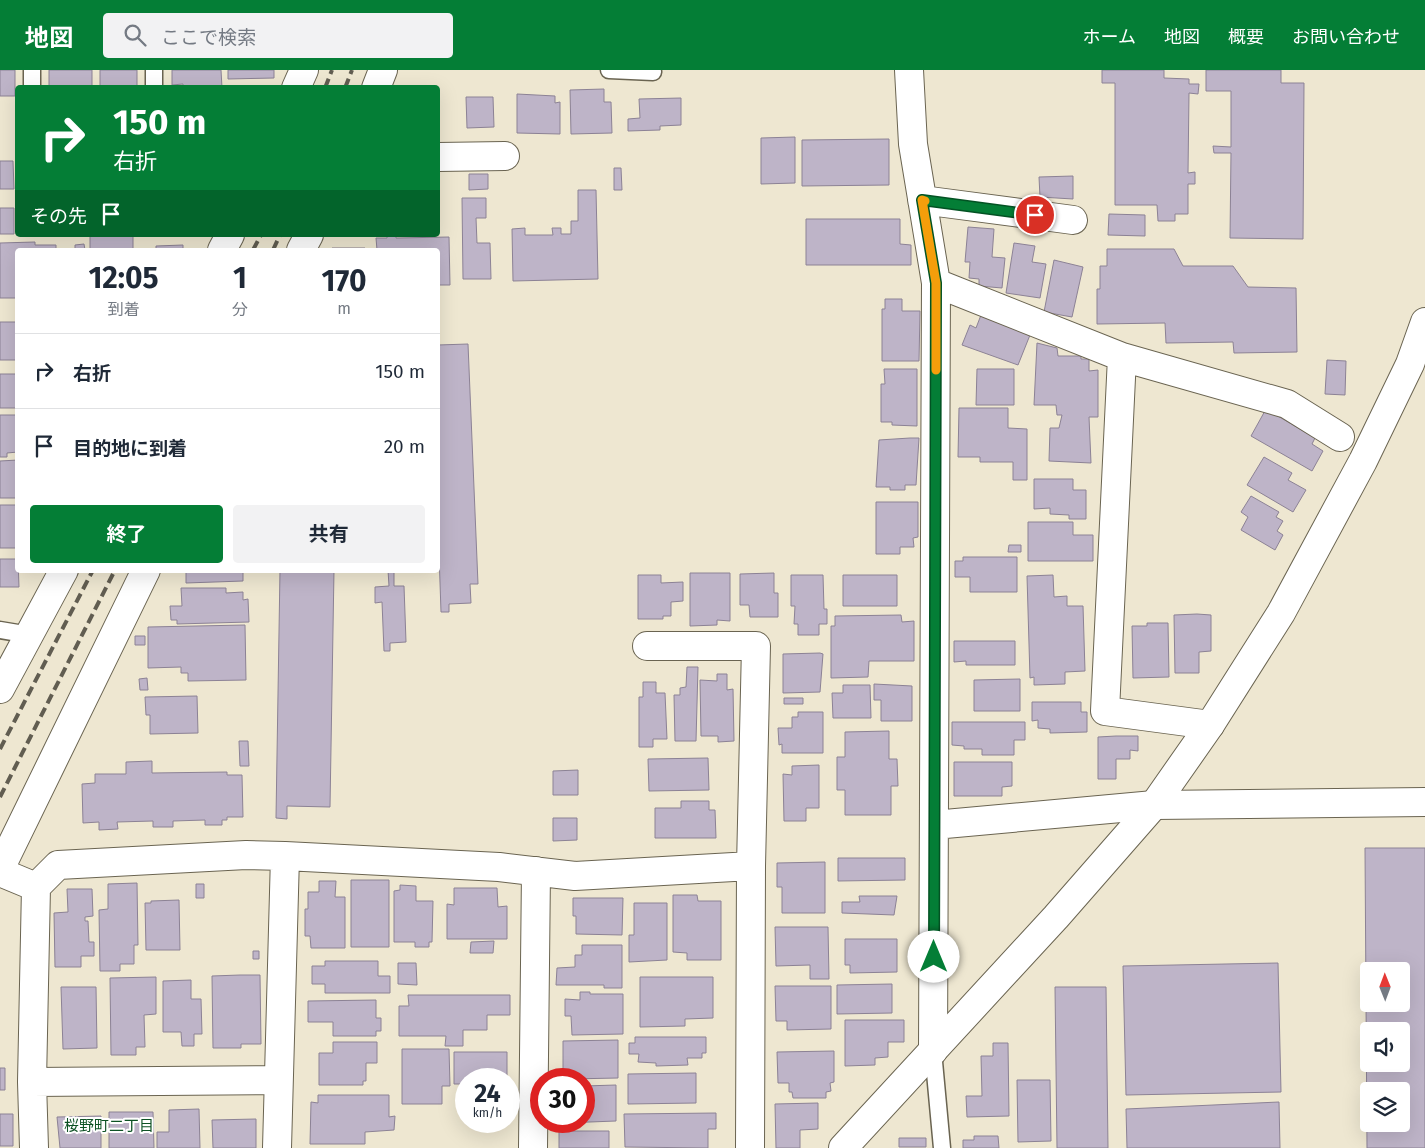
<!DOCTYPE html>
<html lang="ja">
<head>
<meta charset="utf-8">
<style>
	:root { --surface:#fff; --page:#f2f2f3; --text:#1f2937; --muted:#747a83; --line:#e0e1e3; --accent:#047e36 }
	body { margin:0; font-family:"Fira Sans","Noto Sans JP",sans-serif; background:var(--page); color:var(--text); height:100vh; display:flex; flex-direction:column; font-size:19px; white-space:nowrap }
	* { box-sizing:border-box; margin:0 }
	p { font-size:16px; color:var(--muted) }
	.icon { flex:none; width:28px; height:28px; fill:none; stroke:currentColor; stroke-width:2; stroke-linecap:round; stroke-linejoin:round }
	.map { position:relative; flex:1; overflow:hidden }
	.details { position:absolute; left:15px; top:178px; width:425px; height:325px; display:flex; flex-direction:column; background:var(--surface); border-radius:5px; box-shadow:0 5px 20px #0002 }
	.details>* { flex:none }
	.guide { position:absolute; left:15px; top:15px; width:425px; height:152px; border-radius:5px; box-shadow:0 5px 20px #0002; background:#047e36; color:#fff; overflow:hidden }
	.needle { width:32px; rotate:359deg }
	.tools { position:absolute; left:1360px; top:892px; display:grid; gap:10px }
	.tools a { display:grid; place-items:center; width:50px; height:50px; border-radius:5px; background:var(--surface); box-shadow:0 5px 20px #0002; font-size:25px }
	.speed { position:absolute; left:455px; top:998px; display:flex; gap:10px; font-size:25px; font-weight:700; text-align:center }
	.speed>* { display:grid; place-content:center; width:65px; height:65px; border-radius:50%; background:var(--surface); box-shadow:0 5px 20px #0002; line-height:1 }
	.speed small { font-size:12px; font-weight:400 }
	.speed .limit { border:8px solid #d22; background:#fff; color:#111 }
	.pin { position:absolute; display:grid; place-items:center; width:42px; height:42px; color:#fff; margin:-21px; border:2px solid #fff; border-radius:50%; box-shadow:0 1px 5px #0007 }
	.me { position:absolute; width:55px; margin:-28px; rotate:0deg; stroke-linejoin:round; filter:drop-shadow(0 0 4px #0008) }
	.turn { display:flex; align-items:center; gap:18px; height:105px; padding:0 15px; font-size:22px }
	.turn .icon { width:65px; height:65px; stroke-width:2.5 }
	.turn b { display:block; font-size:35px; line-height:42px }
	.then { display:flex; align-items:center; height:48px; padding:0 15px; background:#0003; gap:10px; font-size:19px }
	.eta { display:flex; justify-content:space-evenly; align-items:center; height:85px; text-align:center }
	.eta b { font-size:30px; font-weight:700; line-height:35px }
	.primary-button { display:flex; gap:10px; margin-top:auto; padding:10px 15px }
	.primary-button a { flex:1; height:58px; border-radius:5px; background:var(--accent); color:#fff; font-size:20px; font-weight:700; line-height:58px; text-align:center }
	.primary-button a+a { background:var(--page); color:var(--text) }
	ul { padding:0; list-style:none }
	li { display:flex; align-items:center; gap:15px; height:75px; padding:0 15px; border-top:1px solid var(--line) }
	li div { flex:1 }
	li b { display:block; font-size:19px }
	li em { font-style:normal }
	header { display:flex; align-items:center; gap:30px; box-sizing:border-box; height:70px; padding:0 25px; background:var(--accent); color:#fff }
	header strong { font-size:24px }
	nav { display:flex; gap:28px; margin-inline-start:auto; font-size:18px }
	.search { width:350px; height:45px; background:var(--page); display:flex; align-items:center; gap:12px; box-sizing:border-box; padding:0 18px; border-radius:5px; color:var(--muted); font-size:19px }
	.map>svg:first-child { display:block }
</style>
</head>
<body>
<header>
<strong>地図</strong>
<div class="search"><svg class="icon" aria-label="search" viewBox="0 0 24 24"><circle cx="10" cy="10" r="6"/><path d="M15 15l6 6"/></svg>ここで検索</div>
<nav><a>ホーム</a><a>地図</a><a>概要</a><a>お問い合わせ</a></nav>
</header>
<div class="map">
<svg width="1425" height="1078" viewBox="0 0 1425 1078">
	<rect width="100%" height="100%" fill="#eee7d1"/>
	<path fill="#beb4c8" stroke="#8c8295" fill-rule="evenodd" d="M0,0H15V26H0Z
		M49,0H92V18H49Z
		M100,0H137V17L100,18Z
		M172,0H221L222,18H183V14L172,15Z
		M228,0H274V8L228,9Z
		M1102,0H1164V8L1189,9V14H1199L1198,24L1189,23L1188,103L1195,102V114H1188V144H1175V151H1158L1157,135H1115V13H1102Z
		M1206,0H1281V13H1304L1303,169L1230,168L1231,83H1214L1213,76L1231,77V21H1206Z
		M438,19L439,59H438Z
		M604,19V32H611L612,63L571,64L570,20Z
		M517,24L555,26V33L560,32V64L517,63Z
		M466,27H493L494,57L467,58Z
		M681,28V55L660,56V60L628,61V49L640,48L639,29Z
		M795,67V113L761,114V68Z
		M889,69V115L802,116V70Z
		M0,91H13L14,119H0Z
		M614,98H621L622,120H614Z
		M469,104H488V119L469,120Z
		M1073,106V129L1040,127L1039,107Z
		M578,120H596L598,209L513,211L512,159L525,158V165H553L552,158H561V164H571V151H578Z
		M462,128H486V148H476L477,173H490L491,209H463Z
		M0,138H14V164H0Z
		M1109,144L1145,145V166L1108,165Z
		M806,149H900V174L911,175V195H806Z
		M968,157L994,159L992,187L1005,188L1002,218L979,216V209L969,208L970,192H965Z
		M133,165V180H90V166Z
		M387,165H396V168L449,167L450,215H438V180H377L376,168H387Z
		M35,172V175H56V180H18V228H0V173Z
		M1014,173L1035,176L1032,192L1046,194L1040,228L1006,223Z
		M84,174L85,180H75V175Z
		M183,175V180H156V176Z
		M332,178H365V180H332Z
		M1107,179H1174L1183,196H1233L1248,217L1296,218L1297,282L1234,283L1233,272L1166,273L1165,253L1097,254V219H1100V196H1107Z
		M1054,190L1083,197L1072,247L1044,242Z
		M885,229H902V241H920L919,291H882V239H885Z
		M981,245L1030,265L1018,295L962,275L970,255L976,258Z
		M0,252H18V290H0Z
		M438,268V275L468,274L478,514H470L471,533L449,534V542H441L438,454Z
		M1037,273L1057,278L1058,286H1081V289H1089V301L1098,300V347H1089L1091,393L1049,391L1050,358H1059L1062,345H1057L1056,335H1034Z
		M1327,290L1346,291L1345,325L1325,324Z
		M884,299H917V356L892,355V352H881V314H885Z
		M977,299H1014V335H976Z
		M0,304H18V338H0Z
		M959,338H1008V358L1027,359V410H1013V392H980V387H958Z
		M1266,339L1315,368L1312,374L1323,381L1312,401L1251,366Z
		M0,345H18V382L7,383V387H0Z
		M910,368H919L916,415H905V420H890V417H876L879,370Z
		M1264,387L1292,403L1288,410L1306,420L1293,442L1247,415Z
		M18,390V428H0V391Z
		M1034,409H1073V420H1086V449H1069V445L1050,444V438L1034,439Z
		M1251,426L1279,442L1276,447L1283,451L1277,461L1283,465L1275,480L1241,460L1248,447L1241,442Z
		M876,432H918V467L913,468L914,477H900V484H876Z
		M0,435H18V478H0Z
		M1028,452H1073V465H1093V491H1028Z
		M1009,475H1021V482H1008Z
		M963,487H1017V522H970V507H955V491H963Z
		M0,489H18L19,517H0Z
		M186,500H243V511L186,513Z
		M280,500H334L330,737L287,736V749L276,748Z
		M388,500H394V516H404L406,572L390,573V581H384L382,532L375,533V517L389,516Z
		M690,503H730V551L717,550V555L690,556Z
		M774,503V523H778V547H750L749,535H740V504Z
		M638,505H661V513L683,512V531L671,532V546H663V549H638Z
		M791,505H823L824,539H827V554H819V565H798V554H794L795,536H791Z
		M843,505H897V536H843Z
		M1053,505L1054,527L1067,526V536H1083L1085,601L1065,602V614L1034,615V607L1030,608L1027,506Z
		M181,518H226V523L243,522V530L248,529L249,552L177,554V550H171L170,536H182Z
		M1197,544L1211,545V581L1199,582V603H1175L1174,545Z
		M901,545L902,552L914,551V591H869L868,607L831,608V556H835V546Z
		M1147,553H1168L1169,607L1133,608L1132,556H1147Z
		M245,555L246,610L188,611V603H181V597L148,598V557Z
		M135,566H145V575H135Z
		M954,571H1015V595H966V591L954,592Z
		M820,583L823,584L820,622L783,623V584Z
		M687,597H698L696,671H675L674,625H680V618L686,617Z
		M717,604H727V620L733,619L734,671L718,672V666H701L700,610L717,611Z
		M147,608L148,620H140L139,609Z
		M1020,609V641H974V610Z
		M643,612H656V623H665L667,669H653V677H639V627H643Z
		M874,614L912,616V651H881V630H874Z
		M843,615H870L871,648H833L832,623H843Z
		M197,626L198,663L150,664V645H146L145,627Z
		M784,628H803V634H784Z
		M1032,632H1081V642H1087V662L1050,663V659L1038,658V650L1032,651Z
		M798,642H823V683H782V674L779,675L778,658H792V647H798Z
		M952,652H1025V670H1014V685H982V679H964V676L952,675Z
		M889,661V689H897L898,716H891V745H845V720H837V687H845V662Z
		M1116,666H1138V681L1130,680V689H1116V709H1098V667Z
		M239,671H248L249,696H240Z
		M708,688L709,720L649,721L648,689Z
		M152,691V703L227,702V705H242L243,747H227V750H222V755H205V750L173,751V757H153V751L117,752L118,759L99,760V752L83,753L82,714L95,713V704H126V692Z
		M954,692H1012V716L1002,717V726H954Z
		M819,695V738H806V751H784L783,704L792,705V696Z
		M578,700V725H553V701Z
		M681,731H709V740H715L716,768H655V738H681Z
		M553,748H577V770L553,771Z
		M1365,778H1425V1078H1367ZM1369,901H1401V934H1369ZM1369,961H1401V994H1369ZM1369,1021H1401V1054H1369Z
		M838,788H905V810L838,811Z
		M825,792V843H782V817H777V793Z
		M351,810H389V877H351Z
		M319,811H336L335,827H345V878H311L310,866H305V839H308V822H319Z
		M137,813L138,875H134V894H120V901H100L99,840L108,839V814Z
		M196,814H204V828H196Z
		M400,815L416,816V831H433L432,872H429V877H415V872H394V821L400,820Z
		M454,818H497L498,837L507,836V869H447V834L454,835Z
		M67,819H92L93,846L85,847V851H88L89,872H94V886H81V897H55L54,843L68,842Z
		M673,825H697L698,831H721V890H687V883L673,882Z
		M859,826H897L894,845L842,843V832H860Z
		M573,828H623L622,865L576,864V846H573Z
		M179,830L180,880H146L145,833H151V831Z
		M634,833H667V890L629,892V865H634Z
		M775,857H828L829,909H810V895L776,896Z
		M845,869H897V902L850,903V895H845Z
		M494,871L493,883H470L471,872Z
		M582,875H622V918H604V915H556L557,898L575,897V885H582Z
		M253,881H259V889H253Z
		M325,891H378V906H390V923H325V914H312V896H325Z
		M398,893H416L417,915L398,914Z
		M1278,893L1281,1022L1126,1025L1123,896Z
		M240,905H260L261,974H241V978H213L212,906Z
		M156,907V944L144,945L145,977H136V985H111L110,908Z
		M640,907H713V948L685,949V956L640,957Z
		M191,910V929H201L202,964H194V976H182L181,962H163V911Z
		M892,914V943L837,944V915Z
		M775,916H831V959L787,960V951H776Z
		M61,917H96L97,978L63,979Z
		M1055,917H1106L1108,1078H1057Z
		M580,922H590V924H623V964L572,965L571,946H565V929L580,930Z
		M408,925H510V945H487V960H463V976H445L446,966H399V936H409Z
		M376,930V948H381V961H376V966H333V952H308V931Z
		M845,950H904V972H888V987L875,988V995L845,996Z
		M635,967H706V983H702V988H687L688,995L656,996V993L638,992L639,984H629V973H635Z
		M618,970V1008L569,1009V1000H563V971Z
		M333,972H377V993H366V1011H363V1015H319V983H333Z
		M993,973H1008L1009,1046L967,1047L966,1026H982L981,986H993Z
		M402,979H449L450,1016H442V1034H402Z
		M834,981V1012L830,1013L831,1021L826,1022V1028H793L792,1022H789V1013H778L777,982Z
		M454,982H507V1009H466V1014H454Z
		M0,998H5V1020H0Z
		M696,1003V1033L628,1034V1004Z
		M1017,1010H1050L1051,1071L1018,1072Z
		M616,1015V1051L563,1053V1051H584V1016Z
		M318,1025H389V1047L395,1046L394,1060L365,1062V1074H310L311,1032L318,1033Z
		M1279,1032L1280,1078H1127L1126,1039Z
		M818,1033V1059L800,1060V1078H776L775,1034Z
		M199,1039L200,1078H157V1062H169V1040Z
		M109,1042H153L154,1078H109Z
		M716,1043V1059H708V1078L625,1077L624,1044Z
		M0,1044H13V1076H0Z
		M101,1046V1078H60L57,1047Z
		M256,1049V1078H213L212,1050Z
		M559,1061H609V1078H559Z
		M974,1066H998L999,1078H963V1070H974Z
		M899,1068H926V1077H899Z"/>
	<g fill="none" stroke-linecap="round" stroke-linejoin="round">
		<defs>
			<path id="lane" d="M609,0L653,2
				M32,18V0
				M154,18V0
				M0,560L30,565
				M933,981L942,1078"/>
			<path id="street" d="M909,0L913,74L936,213L933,981
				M296,18L304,0
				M376,18L383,0
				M438,87L505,86
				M922,130L1073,150
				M222,180L230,165
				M301,180L309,165
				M936,213L1122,287L1105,641L1210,655
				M1122,287L1287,334L1340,367
				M647,576H756L751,796
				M0,619L64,500
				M934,755L1154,735L1425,732
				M0,799L146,500
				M0,802L36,817L58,795L246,785L285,786
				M32,1012L277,1010
				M34,1078L32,1012L36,817
				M277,1078L285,786L499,797L575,806L751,796L750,1078
				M533,1078L536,801"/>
			<path id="secondary" d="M843,1078L1056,847L1154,735L1210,655L1281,543L1363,391L1410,294L1425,252"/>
		</defs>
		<use href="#lane" stroke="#6a6451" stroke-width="19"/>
		<use href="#street" stroke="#6a6451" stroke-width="30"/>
		<use href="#secondary" stroke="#6a6451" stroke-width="30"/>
		<use href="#lane" stroke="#fff" stroke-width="16"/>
		<use href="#street" stroke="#fff" stroke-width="28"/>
		<use href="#secondary" stroke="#fff" stroke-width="28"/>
		<path stroke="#615d51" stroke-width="4" stroke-dasharray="10 5" stroke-linecap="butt" d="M325,18L332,0
			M345,18L352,0
			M253,180L261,165
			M273,180L280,165
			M0,679L93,500
			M0,727L115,500"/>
	</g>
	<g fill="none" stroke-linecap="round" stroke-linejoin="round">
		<defs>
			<path id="route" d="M934,887L936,213L922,130L1035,145"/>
		</defs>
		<use href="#route" stroke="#035223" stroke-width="12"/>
		<use href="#route" stroke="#047e36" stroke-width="9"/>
		<path stroke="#f59e0b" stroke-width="9" d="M925,131L922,130L936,213V300"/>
	</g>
	<g text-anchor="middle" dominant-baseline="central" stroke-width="4" stroke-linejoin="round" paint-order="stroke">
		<g font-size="15" fill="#0d5224" stroke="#fff">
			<text x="109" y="1056">桜野町二丁目</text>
		</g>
	</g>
</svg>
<div class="tools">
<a><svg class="needle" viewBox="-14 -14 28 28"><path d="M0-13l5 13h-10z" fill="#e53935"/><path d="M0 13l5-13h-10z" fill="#747a83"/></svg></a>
<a><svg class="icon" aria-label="sound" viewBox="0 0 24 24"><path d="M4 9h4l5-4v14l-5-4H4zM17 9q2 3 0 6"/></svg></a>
<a><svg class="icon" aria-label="layers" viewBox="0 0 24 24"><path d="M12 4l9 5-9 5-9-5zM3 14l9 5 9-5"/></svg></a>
</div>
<div class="speed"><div>24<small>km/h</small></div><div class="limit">30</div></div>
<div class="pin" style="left:1035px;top:145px;background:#d93025"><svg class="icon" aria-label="arrive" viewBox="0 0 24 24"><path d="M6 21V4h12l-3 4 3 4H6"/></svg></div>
<svg class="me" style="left:934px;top:887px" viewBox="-20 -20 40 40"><circle r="19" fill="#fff"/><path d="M0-13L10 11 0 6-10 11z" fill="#047e36"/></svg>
<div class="guide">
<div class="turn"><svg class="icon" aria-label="right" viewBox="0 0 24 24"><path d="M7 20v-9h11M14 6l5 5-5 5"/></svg><div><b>150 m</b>右折</div></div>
<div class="then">その先<svg class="icon" aria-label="arrive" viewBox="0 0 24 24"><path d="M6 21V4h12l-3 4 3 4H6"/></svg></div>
</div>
<section class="details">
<div class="eta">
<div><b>12:05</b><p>到着</p></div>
<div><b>1</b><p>分</p></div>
<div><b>170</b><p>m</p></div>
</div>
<ul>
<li><svg class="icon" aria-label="right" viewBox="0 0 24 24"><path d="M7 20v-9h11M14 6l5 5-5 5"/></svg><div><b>右折</b></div><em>150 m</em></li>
<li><svg class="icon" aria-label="arrive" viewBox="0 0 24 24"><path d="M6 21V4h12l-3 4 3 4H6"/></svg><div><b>目的地に到着</b></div><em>20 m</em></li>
</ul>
<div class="primary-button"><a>終了</a><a>共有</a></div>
</section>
</div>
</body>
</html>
